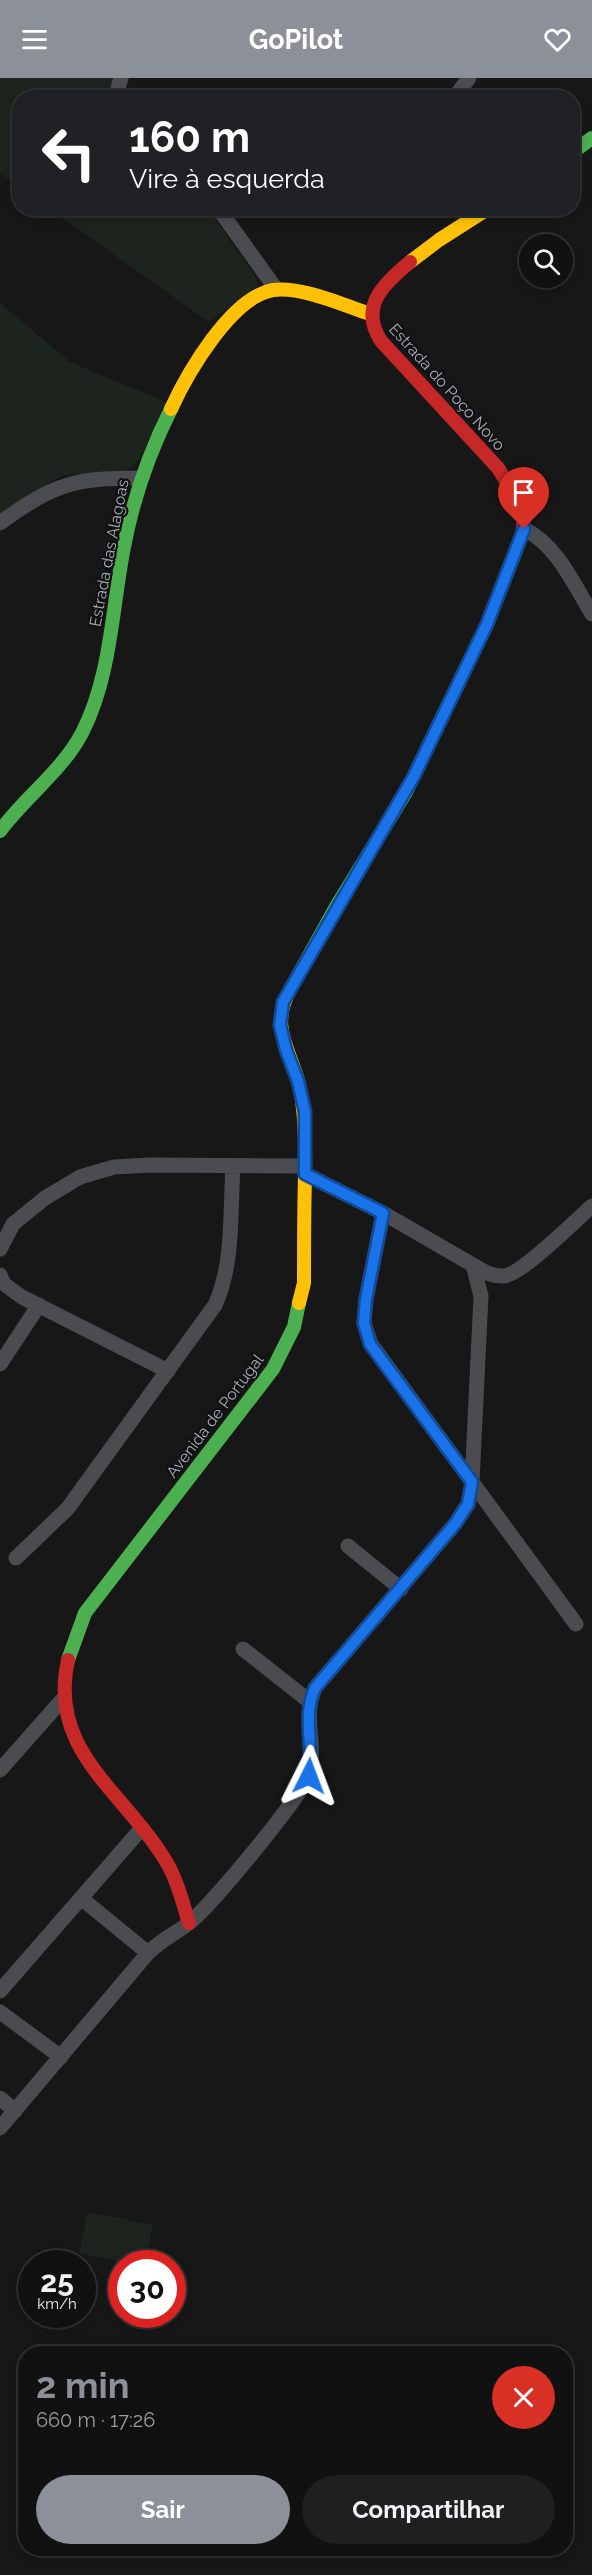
<!DOCTYPE html>
<html lang="pt">
<head>
<meta charset="utf-8">
<style>
	:root { --surface:#111; --page:#1e1f1f; --text:#f1f3f6; --muted:#9c9d9f; --line:#303131; --accent:#8c9099 }
	body { margin:0; font-family:Raleway,sans-serif; background:var(--page); color:var(--text); height:100vh; display:flex; flex-direction:column; font-size:22px; white-space:nowrap }
	* { box-sizing:border-box; margin:0 }
	p { font-size:20px; color:var(--muted) }
	.icon { flex:none; width:33px; height:33px; fill:none; stroke:currentColor; stroke-width:2; stroke-linecap:round; stroke-linejoin:round }
	.map { position:relative; flex:1; overflow:hidden }
	.side { position:absolute; left:18px; top:2268px; width:555px; height:210px; display:flex; flex-direction:column; background:var(--surface); border-radius:24px; box-shadow:0 3px 9px #0003,0 0 0 2px var(--line) }
	.side>* { flex:none }
	.banner { position:absolute; left:12px; top:12px; width:568px; height:126px; border-radius:24px; box-shadow:0 3px 9px #0003,0 0 0 2px var(--line); background:#202124; color:#fff; overflow:hidden }
	.tools { position:absolute; left:519px; top:156px; display:grid; gap:12px }
	.tools a { display:grid; place-items:center; width:54px; height:54px; border-radius:50%; background:var(--surface); box-shadow:0 3px 9px #0003,0 0 0 2px var(--line); font-size:30px }
	.speed { position:absolute; left:18px; top:2172px; display:flex; gap:12px; font-size:30px; font-weight:700; text-align:center }
	.speed>* { display:grid; place-content:center; width:78px; height:78px; border-radius:50%; background:var(--surface); box-shadow:0 3px 9px #0003,0 0 0 2px var(--line); line-height:1 }
	.speed small { font-size:15px; font-weight:400 }
	.speed .limit { border:9px solid #d22; background:#fff; color:#111 }
	.pin { position:absolute; display:grid; place-items:center; width:51px; height:51px; color:#fff; margin:-62px -26px; border-radius:50% 50% 50% 0; rotate:-45deg; box-shadow:0 0 6px #0007 }
	.pin .icon { rotate:45deg }
	.me { position:absolute; width:66px; margin:-33px; rotate:3deg; stroke-linejoin:round; filter:drop-shadow(0 0 4px #0008) }
	.turn { display:flex; align-items:center; gap:21px; height:126px; padding:0 18px; font-size:27px }
	.turn .icon { width:78px; height:78px; stroke-width:2.5 }
	.turn b { display:block; font-size:42px; line-height:51px }
	.round { display:grid; place-items:center; flex:none; width:63px; height:63px; border-radius:32px; background:var(--page) }
	.summary { display:flex; align-items:center; justify-content:space-between; height:102px; padding:0 18px }
	h1 { font-size:36px; font-weight:700; line-height:45px; color:var(--accent) }
	.button { display:flex; gap:12px; margin-top:auto; padding:12px 18px }
	.button a { flex:1; height:69px; border-radius:36px; background:var(--accent); color:#fff; font-size:24px; font-weight:700; line-height:69px; text-align:center }
	.button a+a { background:var(--page); color:var(--text) }
	header { display:flex; justify-content:space-between; align-items:center; height:78px; padding:0 18px; background:var(--accent); color:#fff; font-size:27px; font-weight:700 }
	.map>svg:first-child { display:block }
</style>
</head>
<body>
<header><svg class="icon" aria-label="menu" viewBox="0 0 24 24"><path d="M4 6h16M4 12h16M4 18h16"/></svg>GoPilot<svg class="icon" aria-label="heart" viewBox="0 0 24 24"><path d="M12 20l-8-8c-3-5 5-10 8-4 3-6 11-1 8 4z"/></svg></header>
<div class="map">
<svg width="592" height="2497" viewBox="0 0 592 2497">
	<rect width="100%" height="100%" fill="#171717"/>
	<path fill="#1d241e" d="M0,0H115L107,19L20,20L19,109L0,95Z
		M50,131H208L257,201V208L209,244Z
		M0,225L70,284L166,324L141,379L134,388L122,394L63,397L0,436Z
		M88,2134L153,2147L145,2185H127L79,2175Z"/>
	<g fill="none" stroke-linecap="round" stroke-linejoin="round">
		<path stroke="#4b4c50" stroke-width="15" d="M115,20L121,0
			M454,20L469,0
			M218,130L276,211
			M0,445C54,406 73,400 140,400
			M524,451C557,467 573,505 592,536
			M383,1135L366,1221L364,1245L371,1266L576,1546
			M0,1171L13,1146L45,1120L80,1099L114,1089L151,1087L305,1088
			M473,1187C483,1193 492,1199 504,1198C521,1197 576,1142 592,1128
			M0,1197L4,1206L22,1219L168,1293
			M0,1286L39,1227
			M348,1468L401,1511
			M16,1480L68,1430L215,1227C234,1186 230,1133 233,1088
			M243,1571L309,1623
			M0,1692L62,1622
			M81,1820L148,1875
			M0,1913L142,1750
			M0,1934L61,1979
			M0,2020L15,2033
			M0,2050L148,1875C163,1860 174,1857 189,1845C209,1830 303,1717 309,1696C317,1667 302,1638 315,1610L455,1446L468,1426L472,1404L481,1218L473,1187L383,1135L305,1096"/>
		<path stroke="#4caf50" stroke-width="14" d="M573,74L592,60
			M0,753C25,719 62,693 82,655C111,599 112,530 124,469C133,421 149,375 171,331
			M291,910L336,829L406,714L487,546L522,457
			M68,1582L85,1535L273,1291L294,1249L299,1225"/>
		<path stroke="#ffc107" stroke-width="14" d="M410,184L439,162L489,130
			M171,331C187,296 231,219 273,212C301,208 343,227 370,236
			M291,910C269,948 289,969 299,1006C306,1037 305,1067 305,1098C304,1134 304,1169 304,1205L299,1225"/>
		<path stroke="#c62828" stroke-width="14" d="M410,184C383,206 359,229 381,263L498,390L519,424L524,440L522,457
			M68,1582C48,1671 120,1711 162,1777C176,1797 182,1822 189,1845"/>
	</g>
	<g fill="none" stroke-linecap="round" stroke-linejoin="round">
		<defs>
			<path id="route" d="M309,1698C314,1668 302,1638 315,1610L455,1446L468,1426L472,1404L370,1266L364,1245L366,1221L383,1135L305,1096V1034L298,1003L286,972L280,947L283,924L414,698L487,546L524,451"/>
		</defs>
		<use href="#route" stroke="#114b97" stroke-width="15"/>
		<use href="#route" stroke="#1a73e8" stroke-width="10"/>
	</g>
	<g text-anchor="middle" dominant-baseline="central" stroke-width="4.5" stroke-linejoin="round" paint-order="stroke">
		<g font-size="16" fill="#a8adb8" stroke="#111113">
			<text transform="translate(447 309) rotate(48)">Estrada do Poço Novo</text>
			<text transform="translate(109 475) rotate(-79)">Estrada das Alagoas</text>
			<text transform="translate(215 1338) rotate(-53)">Avenida de Portugal</text>
		</g>
	</g>
</svg>
<div class="tools">
<a><svg class="icon" aria-label="search" viewBox="0 0 24 24"><circle cx="10" cy="10" r="6"/><path d="M15 15l6 6"/></svg></a>
</div>
<div class="speed"><div>25<small>km/h</small></div><div class="limit">30</div></div>
<div class="pin" style="left:524px;top:451px;background:#d93025"><svg class="icon" aria-label="arrive" viewBox="0 0 24 24"><path d="M6 21V4h12l-3 4 3 4H6"/></svg></div>
<svg class="me" style="left:309px;top:1698px" viewBox="-20 -20 40 40"><path d="M0-17L14 15 0 8-14 15z" fill="#1a73e8" stroke="#fff" stroke-width="4"/></svg>
<div class="banner">
<div class="turn"><svg class="icon" aria-label="left" viewBox="0 0 24 24"><path d="M17 20v-9H6M10 6l-5 5 5 5"/></svg><div><b>160 m</b>Vire à esquerda</div></div>
</div>
<section class="side">
<div class="summary"><div><h1>2 min</h1><p>660 m · 17:26</p></div><a class="round" style="background:#d93025;color:#fff"><svg class="icon" aria-label="close" viewBox="0 0 24 24"><path d="M6 6l12 12M18 6L6 18"/></svg></a></div>
<div class="button"><a>Sair</a><a>Compartilhar</a></div>
</section>
</div>
</body>
</html>
